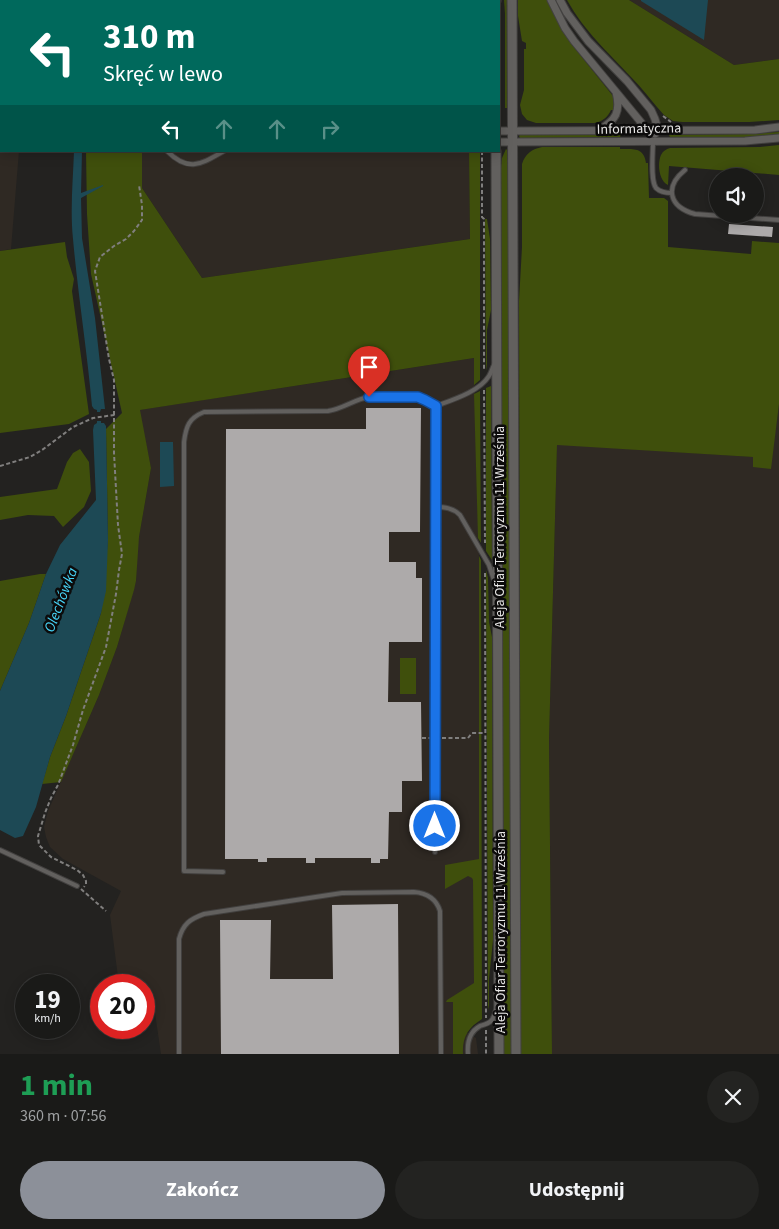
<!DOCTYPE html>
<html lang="pl">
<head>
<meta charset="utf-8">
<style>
	:root { --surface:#1a1a18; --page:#232321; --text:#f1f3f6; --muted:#9fa1a2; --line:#383837; --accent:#8c9099 }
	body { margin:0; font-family:"Source Sans 3",sans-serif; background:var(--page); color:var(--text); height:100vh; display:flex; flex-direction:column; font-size:19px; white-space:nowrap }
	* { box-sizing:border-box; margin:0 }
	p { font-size:16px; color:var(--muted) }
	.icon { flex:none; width:28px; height:28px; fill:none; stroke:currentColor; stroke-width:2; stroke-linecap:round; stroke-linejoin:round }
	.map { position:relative; height:1054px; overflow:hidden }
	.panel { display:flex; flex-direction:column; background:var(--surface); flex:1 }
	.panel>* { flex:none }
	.banner { position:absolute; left:0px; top:0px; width:500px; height:152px; box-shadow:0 2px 12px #0003,0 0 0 1px var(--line); background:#00695c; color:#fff; overflow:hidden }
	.buttons { position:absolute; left:709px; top:168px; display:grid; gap:10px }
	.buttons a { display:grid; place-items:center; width:55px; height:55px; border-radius:50%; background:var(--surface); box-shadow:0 2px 12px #0003,0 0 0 1px var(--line); font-size:25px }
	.speed { position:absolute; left:15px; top:974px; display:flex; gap:10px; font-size:25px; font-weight:700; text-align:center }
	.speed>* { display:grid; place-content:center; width:65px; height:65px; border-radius:50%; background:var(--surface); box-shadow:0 2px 12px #0003,0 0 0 1px var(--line); line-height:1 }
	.speed small { font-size:12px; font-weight:400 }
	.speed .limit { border:8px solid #d22; background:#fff; color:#111 }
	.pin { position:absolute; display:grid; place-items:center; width:42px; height:42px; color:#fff; margin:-51px -21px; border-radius:50% 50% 50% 0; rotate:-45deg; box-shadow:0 0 5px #0007 }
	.pin .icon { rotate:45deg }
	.me { position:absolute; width:55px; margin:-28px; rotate:0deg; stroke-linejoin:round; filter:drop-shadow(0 0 4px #0008) }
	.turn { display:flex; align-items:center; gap:18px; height:105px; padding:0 20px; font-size:22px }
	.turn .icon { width:65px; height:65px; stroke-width:2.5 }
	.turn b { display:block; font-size:35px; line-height:42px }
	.lanes { display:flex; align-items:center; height:48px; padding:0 20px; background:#0003; justify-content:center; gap:25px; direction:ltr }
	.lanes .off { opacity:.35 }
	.round { display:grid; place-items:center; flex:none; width:52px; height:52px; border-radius:26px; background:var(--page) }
	.overview { display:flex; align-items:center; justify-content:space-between; height:85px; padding:0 20px }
	h1 { font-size:30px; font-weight:700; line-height:38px; color:#1e9e55 }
	.action { display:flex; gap:10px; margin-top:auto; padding:10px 20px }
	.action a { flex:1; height:58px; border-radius:30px; background:var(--accent); color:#fff; font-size:20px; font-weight:700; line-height:58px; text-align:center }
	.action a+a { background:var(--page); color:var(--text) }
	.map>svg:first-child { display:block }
</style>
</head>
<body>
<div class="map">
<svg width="779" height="1054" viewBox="0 0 779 1054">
	<rect width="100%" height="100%" fill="#232220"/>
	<path fill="#2f2923" d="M141,0H469V1H141Z
		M629,0H779V59L734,65Z
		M0,131H1V151H19L11,249L0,251Z
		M142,151H469L470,239L202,278L142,188Z
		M474,358L479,556L480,1016L466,1032L476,1038L478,1054H161L155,1013L144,1014V985H119L110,915L121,891L63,859L50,847L46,837L44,827L48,811L99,695L117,647L136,581L137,548L151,468L139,410Z
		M779,404V1054H552L549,740L557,444L753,457L770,469Z"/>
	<path fill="#3f4f0c" d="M504,0H507V108H505V14Z
		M518,0H548L558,22L573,46L613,96L614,104L613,110H611C608,117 602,122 594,123H536L527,120L522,114L520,105L524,90V49H526V43L522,41L518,16Z
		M567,0H629L734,65L779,59V120L749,122H682L673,121L664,115C653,103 643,89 631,77C607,51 585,32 567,0Z
		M779,132V134L748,137H670L669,135L748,134Z
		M520,135H621L620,137L520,138L519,136Z
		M779,145V175L669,166L668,185C659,181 657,164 661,155C663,151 666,149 670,148L760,147Z
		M542,147H620V149C633,149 644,147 646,163H648L649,198H664L668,201V247L751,254L752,241L779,243V404L771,469L753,467V457L557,445L549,740L552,1054H521L519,301L522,247V164C525,154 532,149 542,147Z
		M506,149L507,150L508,167L511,1054H504L501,168L502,158Z
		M86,151H142V188L202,278L470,239L469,151H480V380L474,385V358L140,410L151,468L139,537L136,581L134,590L117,647L99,695L61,782L42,784L50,757L66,716L101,613L108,540L106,429L122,413L91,274L87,214Z
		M485,219H487L490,239L491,310L487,330V364L486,371Z
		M65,242L67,257L74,279L72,291L89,414L69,424L0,433V251Z
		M491,386L492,560L486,551V388Z
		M480,391L481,543L478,538L474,394Z
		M80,449L89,462L91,491L84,507L63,527L54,516L28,515L0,520V497L57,489L67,462L73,453Z
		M479,556L481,560L482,1019C468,1028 462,1037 463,1054H453V1002H446L447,1000L474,983L473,880L472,878L468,876L445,889V865L479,859Z
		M486,570L488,578L489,622L492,637L493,940L489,979V1005L488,1010Z
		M40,574H46L29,623L0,691V581Z
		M400,658H416V694H400Z"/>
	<path fill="#1d4955" d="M641,0H708L704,40L641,1Z
		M74,151H82L81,193L103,185V186L81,198L82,238L95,318L105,409H101L100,412H97V410L94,409L92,406C87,350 78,295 73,239C70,210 73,180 74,151Z
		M97,421H101V423H104L106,426L108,540L106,591L101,613L66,716L50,757L36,807L23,836L15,838L0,830V691L29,623L46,574L60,545L96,500L93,430L94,425L97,423Z
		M160,442H173L174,486L160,487Z"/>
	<path fill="#adaaaa" d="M729,224L773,227L772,237L728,234Z
		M366,408H421L420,532H389V562H416V578H422V642H389L388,702H421L422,781H402V812H389L388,859H380V863H371V858H315V863H306V858H267V862H258V859H225L226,429H366Z
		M398,904L399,1054H221L220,920H271L270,979H333L332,905Z"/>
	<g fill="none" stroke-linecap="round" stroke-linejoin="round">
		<defs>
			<path id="service" d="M163,0V1
				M462,1V0
				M653,142C653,152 650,180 656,188C660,192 666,193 672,193
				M167,151C189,173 201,164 224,151
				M685,170C664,187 669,207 695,214L779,220
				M435,507C445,507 453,508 460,515L489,565L494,580
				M0,850L77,886
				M435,852L436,406
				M223,872L184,871V442C186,426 189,418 204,412L328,411C343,409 355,399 369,397H418L425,399L436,406C452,400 479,392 489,376C491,373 492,369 494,365
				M179,1054V939C183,924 190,919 204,914L342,893L414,892C427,893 436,898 440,911L441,1054
				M468,1054C467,1043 469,1032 480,1026C483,1025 488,1024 491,1021C494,1018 495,1014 496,1010"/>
			<path id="minor" d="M551,0L565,28L574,41L649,132
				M560,0L567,13L588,41L627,81L651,110L655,119L657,126L655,134
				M599,130C616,120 621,112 616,92
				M499,131L755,130L779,127
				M499,142L745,141L779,138"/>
			<path id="tertiary" d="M496,0V1
				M512,0L516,1054
				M496,151L499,1054"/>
		</defs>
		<use href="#service" stroke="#42403f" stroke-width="6"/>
		<use href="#minor" stroke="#42403f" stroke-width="9"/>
		<use href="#tertiary" stroke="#42403f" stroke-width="11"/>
		<path stroke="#807f7e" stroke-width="2" stroke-dasharray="4 2.5" stroke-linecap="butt" d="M481,0V1
			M663,116L671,122
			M482,151V217L484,219V371
			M484,390L485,543
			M114,415V380L109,359L95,271L100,257L114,246L126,239L134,231L142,220V205L139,185
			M0,466L30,457L42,450L73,427L93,418L114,415V453L118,525L122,554L119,570L116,594L106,647L83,710L73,745L58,785L51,798L45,813L38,836L39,845L51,857L77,870L83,875L86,881V884L84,887
			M485,573L486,1018
			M422,738H430
			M442,738H468L472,733H483
			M81,889L106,911
			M486,1030V1054"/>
		<use href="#service" stroke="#62605e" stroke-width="4"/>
		<use href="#minor" stroke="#62605e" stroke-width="7"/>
		<use href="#tertiary" stroke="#62605e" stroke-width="9"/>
	</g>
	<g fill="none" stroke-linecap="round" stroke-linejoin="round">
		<defs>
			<path id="route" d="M369,397H418L425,400L436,406L435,826"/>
		</defs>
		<use href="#route" stroke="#114b97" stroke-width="12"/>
		<use href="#route" stroke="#1a73e8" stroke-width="9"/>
	</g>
	<g text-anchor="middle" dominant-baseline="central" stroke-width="5" stroke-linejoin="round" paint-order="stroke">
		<g font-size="14" fill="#e8e7e6" stroke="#0c0b0b">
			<text transform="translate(639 129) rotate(-1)">Informatyczna</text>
			<text transform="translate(500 527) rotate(-90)">Aleja Ofiar Terroryzmu 11 Września</text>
			<text transform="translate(501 932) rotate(-90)">Aleja Ofiar Terroryzmu 11 Września</text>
		</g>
		<g font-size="15" font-style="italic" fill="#47d5f8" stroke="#0c0b0b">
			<text transform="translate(61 600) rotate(-69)">Olechówka</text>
		</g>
	</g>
</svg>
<div class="buttons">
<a><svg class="icon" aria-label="sound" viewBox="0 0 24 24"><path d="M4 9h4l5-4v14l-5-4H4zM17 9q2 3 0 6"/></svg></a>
</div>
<div class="speed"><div>19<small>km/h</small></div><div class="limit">20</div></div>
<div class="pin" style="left:369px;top:397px;background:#d93025"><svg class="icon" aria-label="arrive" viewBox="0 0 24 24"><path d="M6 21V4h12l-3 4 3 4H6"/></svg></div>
<svg class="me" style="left:435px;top:826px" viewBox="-20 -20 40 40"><circle r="17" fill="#1a73e8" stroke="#fff" stroke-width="3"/><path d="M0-11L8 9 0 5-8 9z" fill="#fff"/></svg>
<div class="banner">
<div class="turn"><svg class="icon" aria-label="left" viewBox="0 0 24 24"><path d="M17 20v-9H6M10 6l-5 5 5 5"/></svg><div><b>310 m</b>Skręć w lewo</div></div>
<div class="lanes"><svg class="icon" aria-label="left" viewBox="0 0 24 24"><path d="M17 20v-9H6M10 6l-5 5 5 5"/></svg><svg class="icon off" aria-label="ahead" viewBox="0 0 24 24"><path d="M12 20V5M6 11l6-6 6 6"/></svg><svg class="icon off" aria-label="ahead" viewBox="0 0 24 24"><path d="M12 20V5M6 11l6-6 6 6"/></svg><svg class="icon off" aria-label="right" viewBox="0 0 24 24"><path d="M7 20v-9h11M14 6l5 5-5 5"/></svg></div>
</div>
</div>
<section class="panel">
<div class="overview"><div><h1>1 min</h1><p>360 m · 07:56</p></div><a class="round"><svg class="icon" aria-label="close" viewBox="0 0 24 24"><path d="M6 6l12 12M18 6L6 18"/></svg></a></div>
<div class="action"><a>Zakończ</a><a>Udostępnij</a></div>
</section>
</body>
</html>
